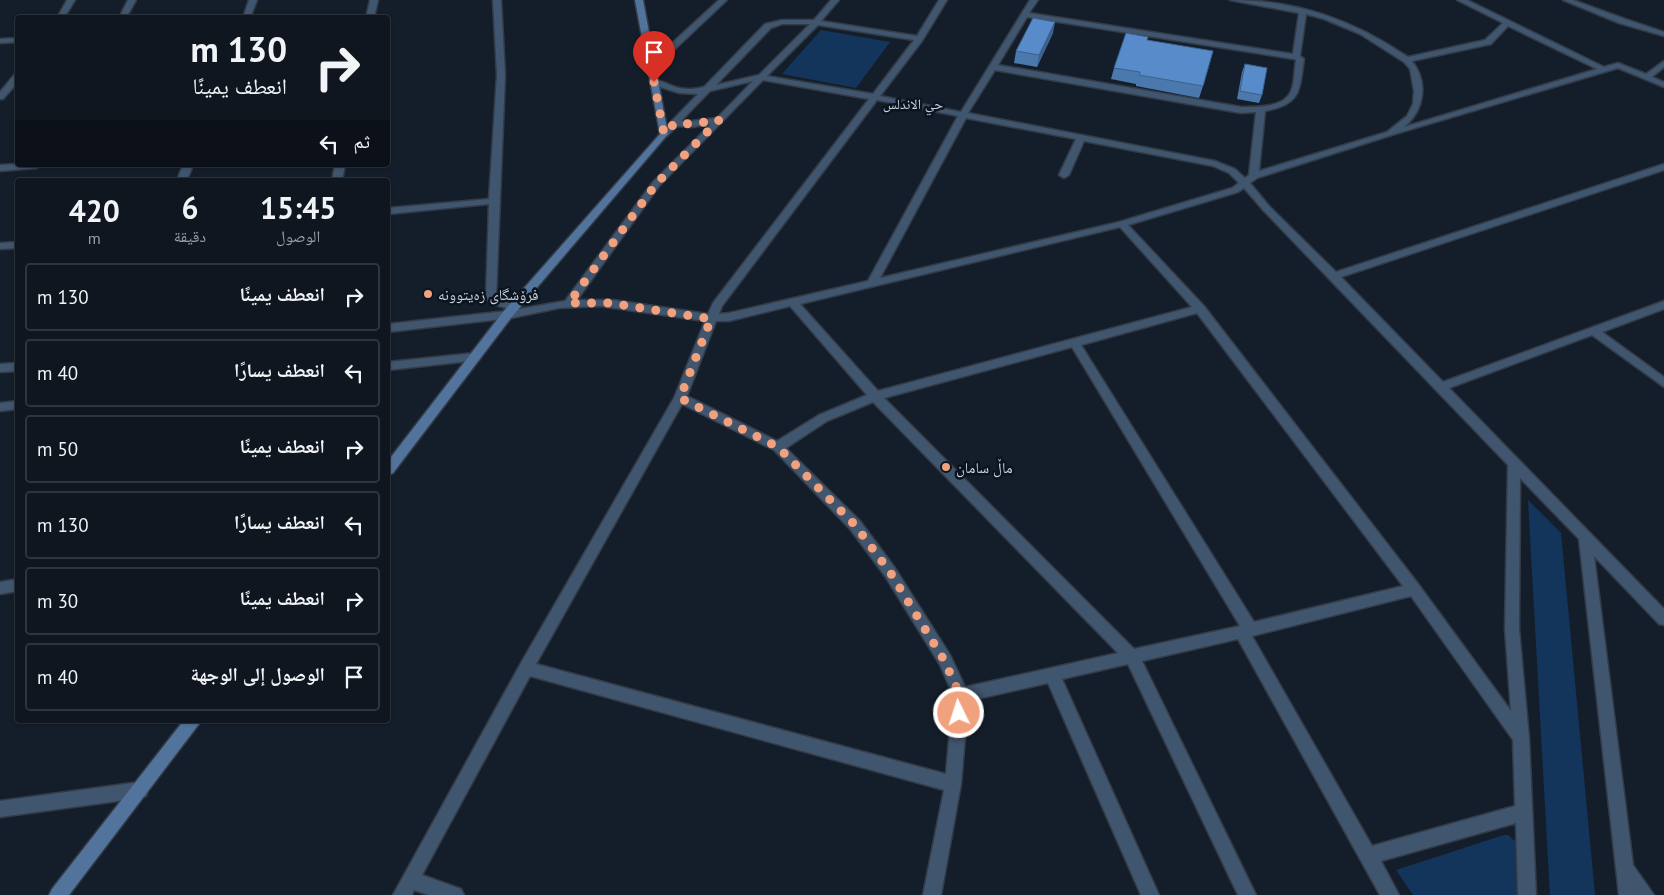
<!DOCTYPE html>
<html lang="ar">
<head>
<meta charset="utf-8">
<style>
	:root { --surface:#0f1620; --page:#181f29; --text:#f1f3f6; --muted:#9b9fa5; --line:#2f353e }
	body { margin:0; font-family:"PT Sans","Noto Naskh Arabic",sans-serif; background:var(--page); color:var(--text); direction:rtl; height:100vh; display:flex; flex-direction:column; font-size:19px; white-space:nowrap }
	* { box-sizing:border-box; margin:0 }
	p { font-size:16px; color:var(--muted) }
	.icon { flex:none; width:28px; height:28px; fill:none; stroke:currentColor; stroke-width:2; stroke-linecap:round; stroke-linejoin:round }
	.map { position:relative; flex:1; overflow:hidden; direction:ltr }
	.sheet { position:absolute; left:15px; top:178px; width:375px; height:545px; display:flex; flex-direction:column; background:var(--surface); border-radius:5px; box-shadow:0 1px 4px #0004,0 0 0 1px var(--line); direction:rtl }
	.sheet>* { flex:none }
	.banner { position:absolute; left:15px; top:15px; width:375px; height:152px; border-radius:5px; box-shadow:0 1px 4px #0004,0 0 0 1px var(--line); direction:rtl; background:#0f1620; color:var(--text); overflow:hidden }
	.pin { position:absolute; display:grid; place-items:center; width:42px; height:42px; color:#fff; margin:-51px -21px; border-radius:50% 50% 50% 0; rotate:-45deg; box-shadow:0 0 5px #0007 }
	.pin .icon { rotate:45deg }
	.me { position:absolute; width:55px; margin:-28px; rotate:356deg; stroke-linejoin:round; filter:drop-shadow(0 0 4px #0008) }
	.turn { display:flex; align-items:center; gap:18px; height:105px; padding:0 20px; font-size:22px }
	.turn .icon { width:65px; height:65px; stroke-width:2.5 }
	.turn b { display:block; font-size:35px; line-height:42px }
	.then { display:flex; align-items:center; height:48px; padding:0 20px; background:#0003; gap:10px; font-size:19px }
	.eta { display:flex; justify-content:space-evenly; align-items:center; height:85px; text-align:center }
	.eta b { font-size:30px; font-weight:700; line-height:35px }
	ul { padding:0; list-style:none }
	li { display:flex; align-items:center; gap:15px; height:68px; margin:0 10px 8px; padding:0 10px; border:2px solid var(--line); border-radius:5px }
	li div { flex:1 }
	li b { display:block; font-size:19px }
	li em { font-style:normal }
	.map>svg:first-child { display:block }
</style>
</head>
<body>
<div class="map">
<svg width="1664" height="895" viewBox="0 0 1664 895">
	<rect width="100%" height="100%" fill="#141e2a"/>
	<path fill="#14355b" d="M821,30L890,42L856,88L782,74Z
		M1528,500L1561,533L1595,895H1550Z
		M1504,835H1508L1518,844L1521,895H1413L1396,870Z"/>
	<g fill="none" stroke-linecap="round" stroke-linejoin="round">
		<defs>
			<path id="minor" d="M67,0H75L64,18H57Z
				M128,0H136L126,18H119Z
				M249,0H257L250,18H243Z
				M370,0H378L374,18H366Z
				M493,0H501L505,75L496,297L519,305V309L565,301L653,182L711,124L692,127L677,126L667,136H661V132L698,94L679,93L651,84V80C661,79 670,86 679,88C688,90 696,89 704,87L765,24L782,20H814L831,0H839L821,21L917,36L939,0H947L922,41L880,96L961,112L1030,0H1038L1029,13L1293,54L1299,13L1230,0C1298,0 1353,20 1408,57L1485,40L1503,23L1457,0H1467L1604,67L1618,63L1646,74L1664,61V67L1652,77L1664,82V87L1618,68L1395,134L1257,178L1250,183L1269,206L1336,272L1664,164V170L1341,277L1443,382L1664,301V309L1602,332L1664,377V387L1592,335L1449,388L1664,609V625L1659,624L1594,556L1633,865L1654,895H1619L1579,539L1520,478L1519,629L1529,738L1536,895H1518L1516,823L1381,861L1399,895H1380L1238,639L1142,661L1256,895H1238L1128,664L1062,679L1159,895H1141L1048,683L968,701L961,784L941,895H923L944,790L530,676L422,875L461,889L464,895H429L414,890L412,895H393L521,663L674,398L705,321L600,306L559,308L507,319L503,318L502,315L503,312L513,310L492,304L486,298L489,204L388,214V208L489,199L497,75ZM1306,14L1324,19L1360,34L1404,62L1410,69L1414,91L1413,104L1407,116L1387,132L1259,171L1265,111C1302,104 1299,91 1304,59L1300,56ZM1027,17L1294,59L1296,60C1294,70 1295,82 1291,91C1284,108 1256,107 1241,107L998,65ZM782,24H810L759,75L716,85L771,28ZM818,25L914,40L873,94L767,76ZM1508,26L1597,69L1404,127C1424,111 1429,83 1412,61L1491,44ZM995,70L1241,113L1256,112L1249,175L1245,178L1235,169L1215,161L968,113ZM763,80L869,99L713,303L708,314L613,300H577L659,186ZM753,81L717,118L692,121H681L710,91ZM877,100L958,116L868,281L729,313L719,314L722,306ZM966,118L1076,139L1059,175L1064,178L1069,175L1084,141L1213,166L1229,173L1239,183L1232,188L1119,222L880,278ZM1244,188L1263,210L1508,465L1505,629L1511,711L1419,585L1204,306L1128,225L1238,192ZM1120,227L1192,307L878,391L800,304ZM790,306L867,395L819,415L777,441L687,396L716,321H729ZM1197,313L1403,586L1254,622L1081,345ZM1072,347L1240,626L1134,649L884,398ZM873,402L1118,653L965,687L950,655L895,568L860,521L786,448L827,421ZM682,404L774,450L850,529L885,576L940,665L953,695L946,774L536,664ZM1411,596L1513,740L1515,806L1372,846L1252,636Z
				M719,0H727L654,69H648V65Z
				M1563,0H1573L1625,19L1664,32V36L1619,23Z
				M18,38V42L0,43V39Z
				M15,74H18V82L3,99H0V92Z
				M18,164V165H42L37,168L0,171V165Z
				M183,165H193L187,180H177Z
				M335,165H345L342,180H332Z
				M18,242V248L0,249V243Z
				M18,579V591L0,594V582Z
				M140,782L146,784L148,790L146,796L140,798L0,817V801Z"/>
			<path id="tertiary" d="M507,311L511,312L512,315L511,318L388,332V324Z
				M475,353L479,354L481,357L479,360L388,370V362Z
				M18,363V371L0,372V364Z
				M18,401V409L0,411V403Z"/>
			<path id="secondary" d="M635,0H643L668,134L511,318L393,473L388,475V461L503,312L660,134Z
				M184,720H202L69,895H49L52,889Z"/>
		</defs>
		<use href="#minor" stroke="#323b46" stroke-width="3"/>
		<use href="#tertiary" stroke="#323b46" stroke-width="3"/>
		<use href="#secondary" stroke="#323b46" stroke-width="3"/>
		<use href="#minor" fill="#40556e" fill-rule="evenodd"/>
		<use href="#tertiary" fill="#40556e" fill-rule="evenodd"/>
		<use href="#secondary" fill="#52749c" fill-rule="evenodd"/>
	</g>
	<path fill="#4b78ad" d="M1053,33L1037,67L1014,63L1016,51Z
		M1147,40L1203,86L1199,98L1136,86V84L1111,79L1114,68Z
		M1245,64L1262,95L1259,103L1237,99L1242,72Z"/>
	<path fill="#3d618d" d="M1055,22L1053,33L1037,67L1039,55Z"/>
	<path fill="#578bc9" stroke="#3d618d" d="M1033,18L1055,22L1039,55L1016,51Z
		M1126,33L1148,37L1147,40L1213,51L1203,86L1139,75L1140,72L1114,68Z
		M1245,64L1267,68L1262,95L1240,91Z"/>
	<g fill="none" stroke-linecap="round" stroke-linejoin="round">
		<path stroke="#f2a17e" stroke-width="9" stroke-dasharray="0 16.2" d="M654,82L664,134L675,123L692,124L719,120L656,184L569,303H610L711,319L680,398L778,447L855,525L890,572L944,660L960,695L959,713"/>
	</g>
	<g fill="#f2a17e" stroke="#0b1520" stroke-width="2">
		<circle cx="428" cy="294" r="5"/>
		<circle cx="946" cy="467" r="5"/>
	</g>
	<g text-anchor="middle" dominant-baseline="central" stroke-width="5" stroke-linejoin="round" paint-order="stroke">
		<g font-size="14" fill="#c6d3e4" stroke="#0b1520">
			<text x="913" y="104">حي الاندلس</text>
		</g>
		<g font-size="15" fill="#cdd4dc" stroke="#0b1520" text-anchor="start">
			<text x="438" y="294">فرۆشگای زەیتوونە</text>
			<text x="956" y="467">ماڵ سامان</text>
		</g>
	</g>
</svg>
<div class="pin" style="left:654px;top:82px;background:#d93025"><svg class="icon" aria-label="arrive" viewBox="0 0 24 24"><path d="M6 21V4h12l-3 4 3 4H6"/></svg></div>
<svg class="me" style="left:959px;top:713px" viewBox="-20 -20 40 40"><circle r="17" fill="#f2a17e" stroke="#fff" stroke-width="3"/><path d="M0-11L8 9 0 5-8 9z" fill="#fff"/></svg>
<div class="banner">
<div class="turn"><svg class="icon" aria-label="right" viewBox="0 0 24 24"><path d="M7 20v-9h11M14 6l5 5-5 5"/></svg><div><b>130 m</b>انعطف يمينًا</div></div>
<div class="then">ثم<svg class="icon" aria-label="left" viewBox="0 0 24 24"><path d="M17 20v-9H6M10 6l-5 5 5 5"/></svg></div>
</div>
<section class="sheet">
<div class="eta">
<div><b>15:45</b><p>الوصول</p></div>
<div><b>6</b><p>دقيقة</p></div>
<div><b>420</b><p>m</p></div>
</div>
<ul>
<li><svg class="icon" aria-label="right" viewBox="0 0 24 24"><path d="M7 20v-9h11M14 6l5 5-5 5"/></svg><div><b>انعطف يمينًا</b></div><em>130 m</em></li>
<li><svg class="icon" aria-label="left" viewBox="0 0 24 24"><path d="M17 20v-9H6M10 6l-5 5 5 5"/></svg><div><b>انعطف يسارًا</b></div><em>40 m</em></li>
<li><svg class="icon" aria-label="right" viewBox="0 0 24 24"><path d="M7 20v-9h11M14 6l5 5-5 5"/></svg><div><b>انعطف يمينًا</b></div><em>50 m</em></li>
<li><svg class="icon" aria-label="left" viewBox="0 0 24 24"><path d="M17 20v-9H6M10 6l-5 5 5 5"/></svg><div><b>انعطف يسارًا</b></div><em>130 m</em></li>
<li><svg class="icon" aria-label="right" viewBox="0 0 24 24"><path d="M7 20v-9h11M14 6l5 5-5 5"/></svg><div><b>انعطف يمينًا</b></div><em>30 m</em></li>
<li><svg class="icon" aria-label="arrive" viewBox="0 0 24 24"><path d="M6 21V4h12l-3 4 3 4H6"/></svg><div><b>الوصول إلى الوجهة</b></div><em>40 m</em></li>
</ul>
</section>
</div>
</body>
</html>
